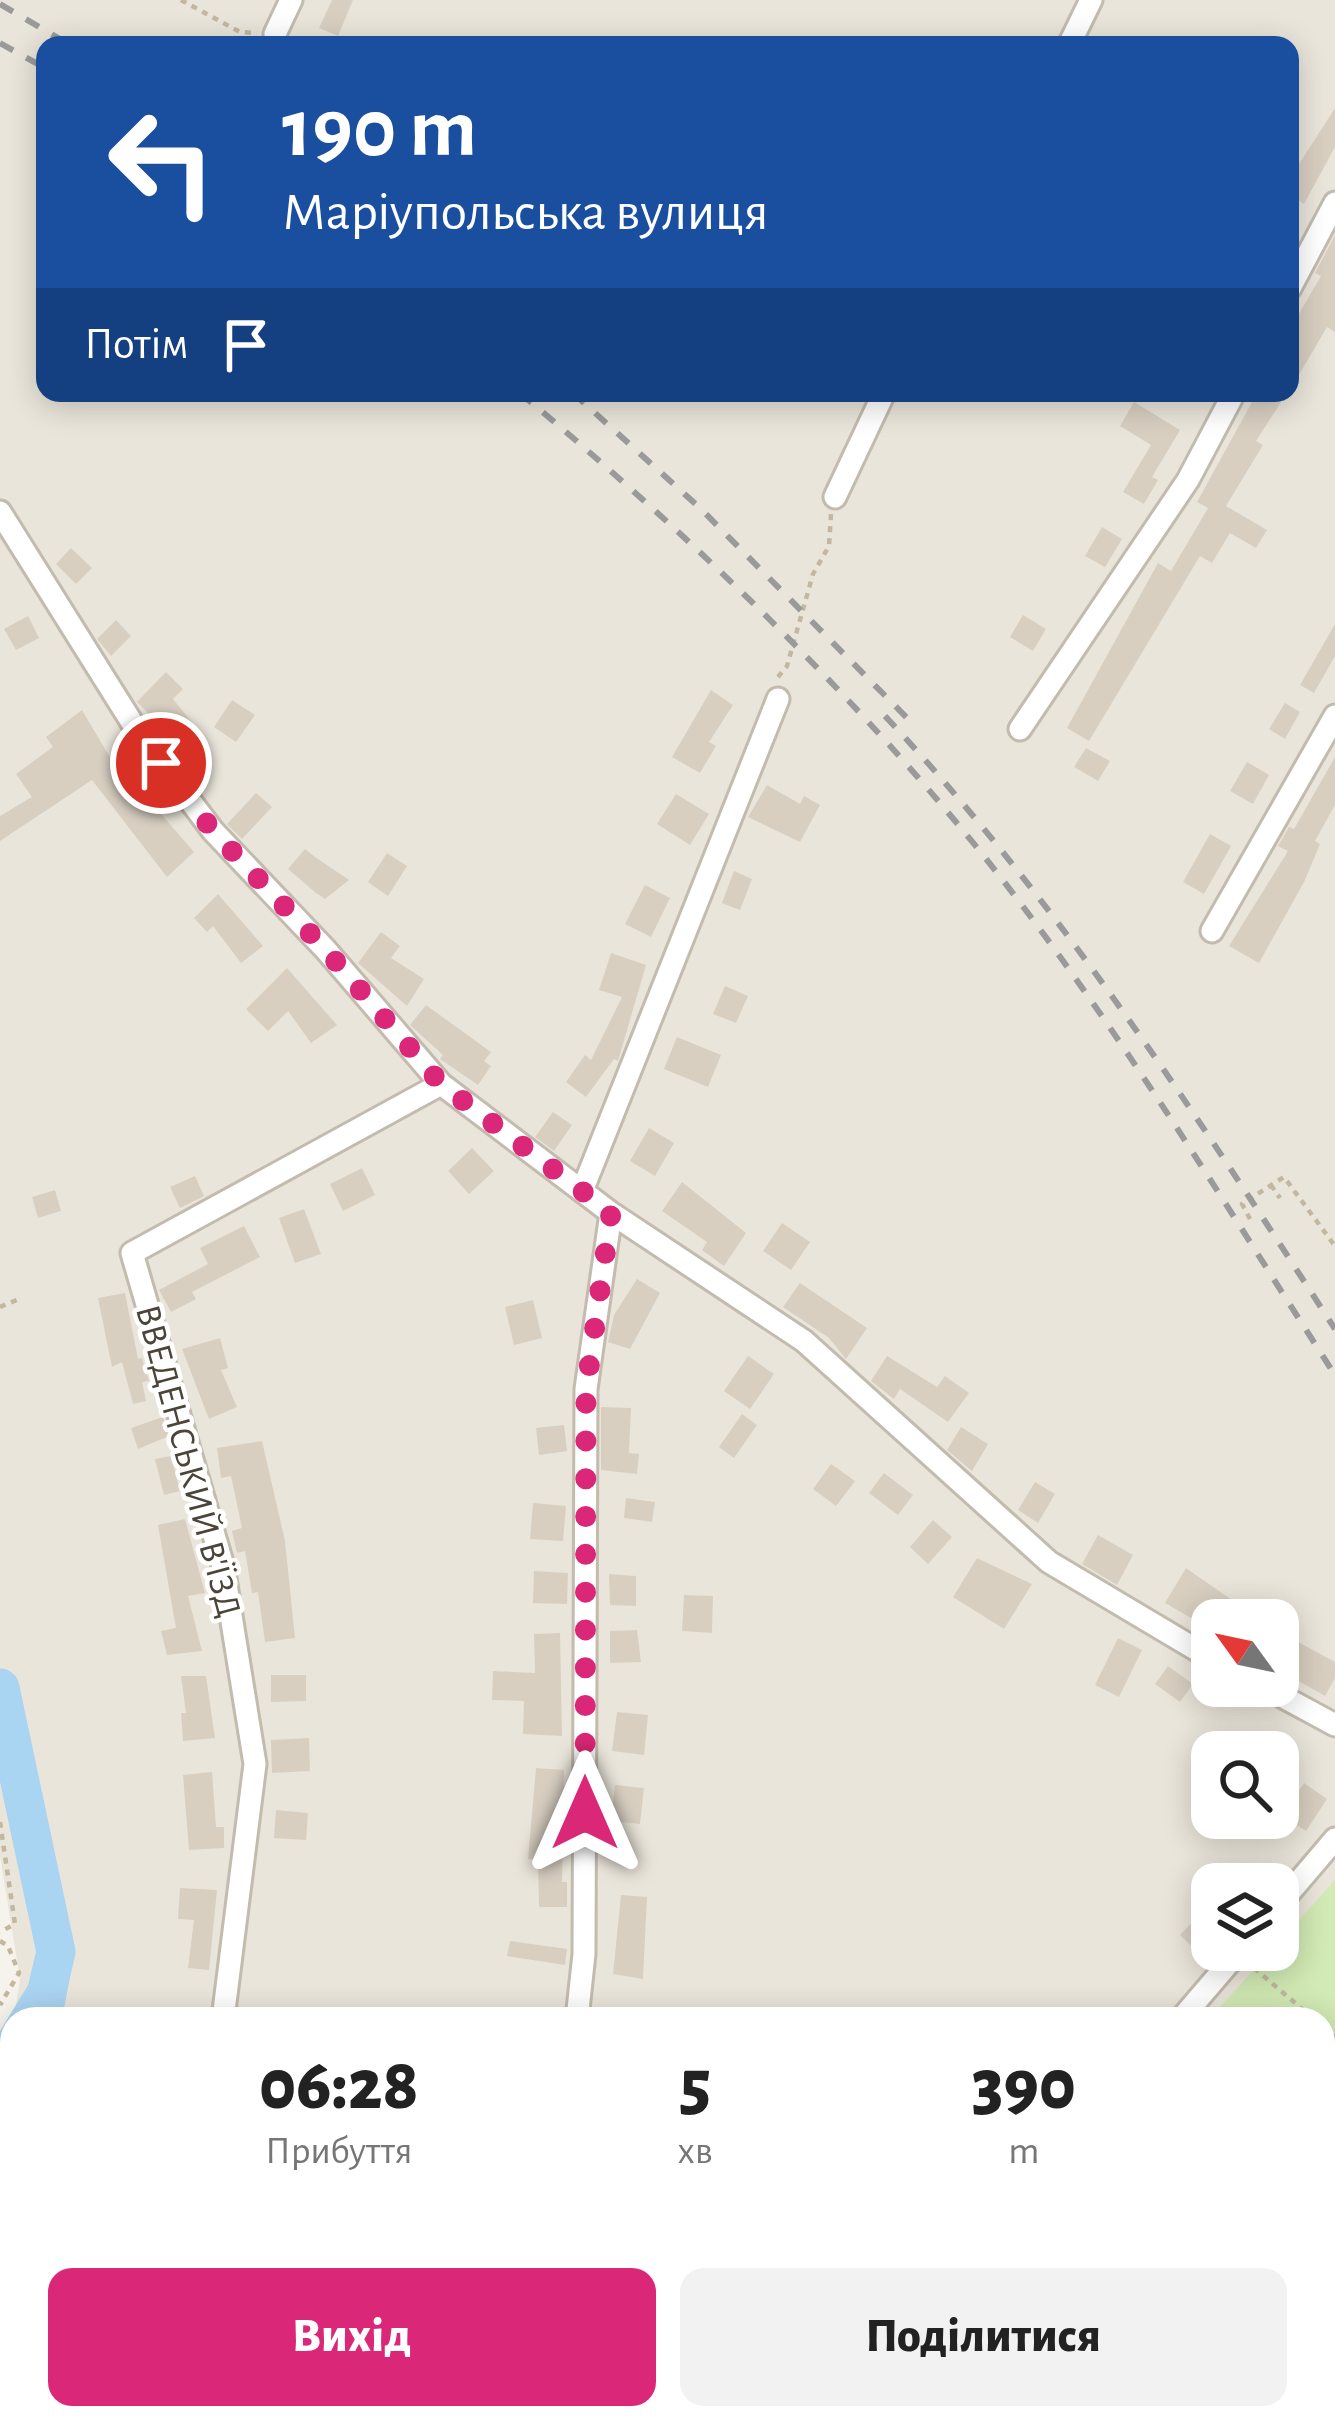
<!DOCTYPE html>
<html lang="uk">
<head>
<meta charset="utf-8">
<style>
	:root { --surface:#fff; --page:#f2f2f2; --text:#222; --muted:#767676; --accent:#db2777 }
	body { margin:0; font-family:"Alegreya Sans",sans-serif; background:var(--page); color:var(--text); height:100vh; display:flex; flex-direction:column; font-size:45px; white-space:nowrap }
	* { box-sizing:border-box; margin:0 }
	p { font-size:39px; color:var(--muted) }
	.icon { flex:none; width:66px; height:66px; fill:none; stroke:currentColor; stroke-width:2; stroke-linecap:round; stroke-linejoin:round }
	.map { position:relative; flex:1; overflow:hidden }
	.drawer { position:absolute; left:0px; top:2007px; width:1335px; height:423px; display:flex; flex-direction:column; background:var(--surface); border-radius:36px 36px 0 0; box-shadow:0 6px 30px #0003 }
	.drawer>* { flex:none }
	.guide { position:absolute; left:36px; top:36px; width:1263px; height:366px; border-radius:24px; box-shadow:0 6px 30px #0003; background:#1a4fa0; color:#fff; overflow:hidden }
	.needle { width:78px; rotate:303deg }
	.tools { position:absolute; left:1191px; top:1599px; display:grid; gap:24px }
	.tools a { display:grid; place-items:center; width:108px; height:108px; border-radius:24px; background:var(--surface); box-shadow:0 6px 30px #0003; font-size:60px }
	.pin { position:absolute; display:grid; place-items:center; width:102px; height:102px; color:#fff; margin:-51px; border:6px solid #fff; border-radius:50%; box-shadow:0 3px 12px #0007 }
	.me { position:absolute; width:132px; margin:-66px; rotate:0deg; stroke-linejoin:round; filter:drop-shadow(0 0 9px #0008) }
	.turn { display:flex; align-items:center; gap:42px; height:252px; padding:0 48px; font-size:54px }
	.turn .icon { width:156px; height:156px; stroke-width:2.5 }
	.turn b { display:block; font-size:84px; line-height:102px }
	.then { display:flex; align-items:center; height:114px; padding:0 48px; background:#0003; gap:24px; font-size:45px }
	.eta { display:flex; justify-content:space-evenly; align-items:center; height:204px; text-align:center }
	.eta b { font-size:72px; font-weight:800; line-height:84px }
	.action { display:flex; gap:24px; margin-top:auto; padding:24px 48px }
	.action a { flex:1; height:138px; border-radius:24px; background:var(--accent); color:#fff; font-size:48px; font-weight:800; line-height:138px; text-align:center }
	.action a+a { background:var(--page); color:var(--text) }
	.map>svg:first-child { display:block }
</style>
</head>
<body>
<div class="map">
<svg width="1335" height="2429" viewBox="0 0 1335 2429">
	<rect width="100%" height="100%" fill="#f6f3ec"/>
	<path fill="#eae5da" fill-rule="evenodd" d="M0,0H1335V2429H0V2119L12,2035V2418H1323V2019H14L20,1979L0,1856ZM45,45H1290V393H45ZM1212,1620H1278V1686H1212ZM1212,1752H1278V1818H1212ZM1212,1884H1278V1950H1212Z"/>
	<path fill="#e6e2dd" d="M12,2376V2418H413L427,2429H0V2403Z"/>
	<path fill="#d2eab5" d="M1335,1880V2097L1323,2110V2019H1209L1272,1950H1278V1943Z"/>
	<path fill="#a9d4f2" d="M70,1977L62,2019H12V2221L0,2260V2031L30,1982Z"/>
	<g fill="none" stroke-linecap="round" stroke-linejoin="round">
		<path stroke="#a9d4f2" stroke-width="39" d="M0,1688L56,1952L40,2019"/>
	</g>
	<path fill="#d8cfc1" d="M332,0H353L338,36L319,28Z
		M1335,108V147L1304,204L1290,195V178Z
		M1335,235V332L1327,327L1290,390V329L1321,276L1315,273Z
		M1257,393L1281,402L1256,441L1263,445L1226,506L1267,530L1256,548L1230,533L1212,563L1200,556L1089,741L1067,728L1158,563L1171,571L1208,508L1197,502Z
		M1134,402L1180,430L1152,477L1158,480L1144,504L1123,492L1151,445L1120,426Z
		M1102,527L1122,539L1105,567L1085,556Z
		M71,548L92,568L76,584L56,564Z
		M1023,615L1046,629L1033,651L1010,637Z
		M28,616L39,638L16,650L4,629Z
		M116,620L131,636L111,656L97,639Z
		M1335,624V656L1314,693L1300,685Z
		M166,672L183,689L173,699L199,731L172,752L162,738L168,733L137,702Z
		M711,690L733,705L709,742L716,746L700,773L672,757Z
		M232,700L255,715L236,742L214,727Z
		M1285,703L1300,712L1285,739L1269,729Z
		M82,710L124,781L129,777L194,852L167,877L92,780L0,841V816L32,797L16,774L53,747L46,737Z
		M1086,748L1110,761L1098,781L1074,767Z
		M1335,757V805L1315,841L1320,844L1304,882L1259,963L1229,946L1288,851L1278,846L1289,827L1294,829Z
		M1247,762L1269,775L1253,804L1230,791Z
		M767,785L800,804L804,796L820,805L800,842L748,817Z
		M256,793L272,807L242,839L227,824Z
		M676,794L709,814L690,845L657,824Z
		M1210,834L1231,846L1204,894L1183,882Z
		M305,849L315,857L349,880L325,899L316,893L288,869Z
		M387,853L407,866L388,896L368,882Z
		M734,871L752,879L740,910L722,903Z
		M645,885L670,898L651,937L625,924Z
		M218,894L263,946L241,963L213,926L207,932L194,918Z
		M381,932L400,946L391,958L424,979L407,1006L358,963Z
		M611,953L646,965L618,1061L614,1059L586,1097L566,1082L585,1055L591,1060L622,997L599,990Z
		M287,968L337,1025L311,1043L288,1011L268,1031L246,1009Z
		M725,986L748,996L736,1023L713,1014Z
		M426,1005L491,1052L484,1061L491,1066L478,1085L440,1059L443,1055L410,1025Z
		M677,1037L721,1055L708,1087L664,1069Z
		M553,1112L572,1125L554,1151L535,1137Z
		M649,1128L674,1143L655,1176L630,1161Z
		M472,1148L494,1171L469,1194L448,1171Z
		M362,1168L375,1195L343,1211L330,1184Z
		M195,1176L204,1196L180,1208L170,1187Z
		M682,1182L746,1233L724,1266L702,1250L707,1242L662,1211Z
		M55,1190L61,1211L38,1218L32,1197Z
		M304,1209L321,1254L295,1263L279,1218Z
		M782,1223L810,1242L791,1270L763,1251Z
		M244,1226L260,1257L192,1292L196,1299L171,1312L159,1290L208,1264L200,1248Z
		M637,1279L660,1293L630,1349L608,1342L614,1315Z
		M800,1283L867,1328L846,1359L829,1338L783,1307Z
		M125,1293L138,1359L142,1358L149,1381L142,1382L146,1401L133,1404L122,1362L112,1367L98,1298Z
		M533,1300L542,1338L514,1345L505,1307Z
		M220,1338L228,1368L221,1370L237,1407L209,1419L182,1349Z
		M748,1356L774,1374L750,1409L724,1391Z
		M887,1356L937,1387L945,1376L969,1393L948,1422L900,1389L894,1399L871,1381Z
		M601,1407L631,1408L629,1453L639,1454L637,1474L601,1470Z
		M742,1414L757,1425L734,1458L719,1447Z
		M163,1417L169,1436L138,1449L131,1428Z
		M564,1425L567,1451L539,1455L536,1428Z
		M961,1427L988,1444L972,1471L947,1450Z
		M262,1441L285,1541L295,1638L265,1642L258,1592L252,1593L245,1551L237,1553L232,1531L242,1528L231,1476L221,1478L217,1448Z
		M171,1456L180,1491L164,1495L155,1459Z
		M831,1464L855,1481L836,1506L813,1489Z
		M884,1473L913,1495L898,1515L869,1493Z
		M1035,1482L1055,1494L1038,1523L1018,1510Z
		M626,1498L655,1502L652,1522L624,1518Z
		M533,1503L566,1506L563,1541L530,1539Z
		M185,1519L205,1593L188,1596L202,1651L167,1655L161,1631L176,1628L158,1525Z
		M933,1520L952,1537L928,1564L910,1547Z
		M1098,1535L1133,1555L1117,1585L1082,1564Z
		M977,1558L1032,1584L1004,1629L953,1597Z
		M1186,1568L1242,1607L1234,1620H1212V1630L1165,1603Z
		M534,1571L568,1573L567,1604L533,1603Z
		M609,1574L636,1576V1606L610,1605Z
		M684,1595L713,1596L712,1633L682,1631Z
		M637,1630L641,1662L610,1663V1631Z
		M1278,1631L1335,1662V1678L1325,1696L1278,1669Z
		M560,1633L562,1736L523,1734L524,1701L492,1700L493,1671L535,1673L534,1634Z
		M1118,1638L1142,1650L1119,1697L1095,1685Z
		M1168,1666L1193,1684L1180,1702L1155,1684Z
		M271,1675H306V1701L271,1702Z
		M181,1676H206L215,1738L183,1741L181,1713H186Z
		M617,1712L648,1715L644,1755L612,1751Z
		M309,1738L310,1771L272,1773L271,1740Z
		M536,1768L564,1770L562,1882H567V1907H539L538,1859H528Z
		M212,1772L216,1827H224V1848L189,1850L183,1775Z
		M1304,1783L1327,1799L1306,1831L1282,1815Z
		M615,1785L644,1788L640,1824L611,1821Z
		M276,1810L308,1813L306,1840L274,1838Z
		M180,1888L217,1890L209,1970L188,1968L194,1920L178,1919Z
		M621,1895L647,1897L643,1979L613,1974Z
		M1212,1901V1960L1209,1963L1180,1935Z
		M510,1941L567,1949L565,1965L507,1956Z"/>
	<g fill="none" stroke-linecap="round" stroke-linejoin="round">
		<defs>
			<path id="street" d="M275,34L291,0
				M1069,45L1091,0
				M1290,288L1335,203
				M835,497L884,393
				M0,512L136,729L213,831L326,950L441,1084L611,1213L804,1341L1049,1562L1212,1659
				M1020,729L1188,480L1234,393
				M1212,931L1335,716
				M582,1191L778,699
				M1263,1686L1335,1725
				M1278,1906L1335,1839
				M223,2019L255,1764L223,1566L132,1253L441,1084
				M577,2019L584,1954L586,1389L611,1213
				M1181,2019L1240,1950
				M1127,2429L1134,2418"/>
			<path id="secondary" d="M1323,2150L1335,2138
				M508,2429L514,2418"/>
		</defs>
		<use href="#street" stroke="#c2bbae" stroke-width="27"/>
		<use href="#secondary" stroke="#d6c79b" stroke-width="33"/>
		<path stroke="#c4b79f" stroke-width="4.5" stroke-dasharray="6 6" stroke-linecap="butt" d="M181,0L240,32L257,33
			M778,677L787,666L813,574L829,546L831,514
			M1271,1185L1280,1198
			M1250,1219L1242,1204L1284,1177L1335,1246
			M0,1307L19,1299
			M0,1822L15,1924L0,1932
			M0,1941L8,1946L19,1973L0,2005
			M1254,1968L1314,2019
			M1323,2027L1335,2037
			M1323,2062L1335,2058"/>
		<use href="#street" stroke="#fff" stroke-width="21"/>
		<use href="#secondary" stroke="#fff3cd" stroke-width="27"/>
		<path stroke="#9a9a9a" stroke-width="6" stroke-dasharray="15 15" stroke-linecap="butt" d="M0,4L70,45
			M0,43L45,68
			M520,393C686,532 847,686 983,855C1113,1018 1222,1200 1335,1375
			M573,393L700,508L912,723
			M885,716C1059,902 1197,1116 1335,1329"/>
	</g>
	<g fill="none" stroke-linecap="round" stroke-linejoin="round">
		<path stroke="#db2777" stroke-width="21" stroke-dasharray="0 37.8" d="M161,763L213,831L326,950L441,1084L611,1213L586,1389L585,1813"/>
	</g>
	<g text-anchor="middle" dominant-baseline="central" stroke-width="9" stroke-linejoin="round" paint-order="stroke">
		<g font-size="36" fill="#4b4439" stroke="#fff">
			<text transform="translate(188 1461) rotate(75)">ВВЕДЕНСЬКИЙ В'ЇЗД</text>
		</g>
	</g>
</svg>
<div class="tools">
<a><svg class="needle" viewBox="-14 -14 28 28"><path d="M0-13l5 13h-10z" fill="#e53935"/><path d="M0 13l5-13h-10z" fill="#767676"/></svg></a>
<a><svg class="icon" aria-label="search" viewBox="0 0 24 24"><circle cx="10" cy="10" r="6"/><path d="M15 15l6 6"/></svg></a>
<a><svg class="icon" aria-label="layers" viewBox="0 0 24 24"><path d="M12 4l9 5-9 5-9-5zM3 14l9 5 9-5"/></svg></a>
</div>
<div class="pin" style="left:161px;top:763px;background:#d93025"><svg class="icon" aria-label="arrive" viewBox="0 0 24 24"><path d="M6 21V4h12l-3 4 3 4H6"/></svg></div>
<svg class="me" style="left:585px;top:1813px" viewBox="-20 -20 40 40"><path d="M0-17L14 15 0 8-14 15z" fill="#db2777" stroke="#fff" stroke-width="4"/></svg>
<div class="guide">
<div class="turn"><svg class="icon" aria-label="left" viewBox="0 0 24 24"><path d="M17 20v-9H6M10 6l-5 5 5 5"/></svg><div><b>190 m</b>Маріупольська вулиця</div></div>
<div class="then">Потім<svg class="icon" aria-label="arrive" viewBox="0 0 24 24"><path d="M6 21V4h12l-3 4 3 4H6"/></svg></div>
</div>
<section class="drawer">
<div class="eta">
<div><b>06:28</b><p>Прибуття</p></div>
<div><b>5</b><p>хв</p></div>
<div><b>390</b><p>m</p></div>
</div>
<div class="action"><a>Вихід</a><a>Поділитися</a></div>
</section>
</div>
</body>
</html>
